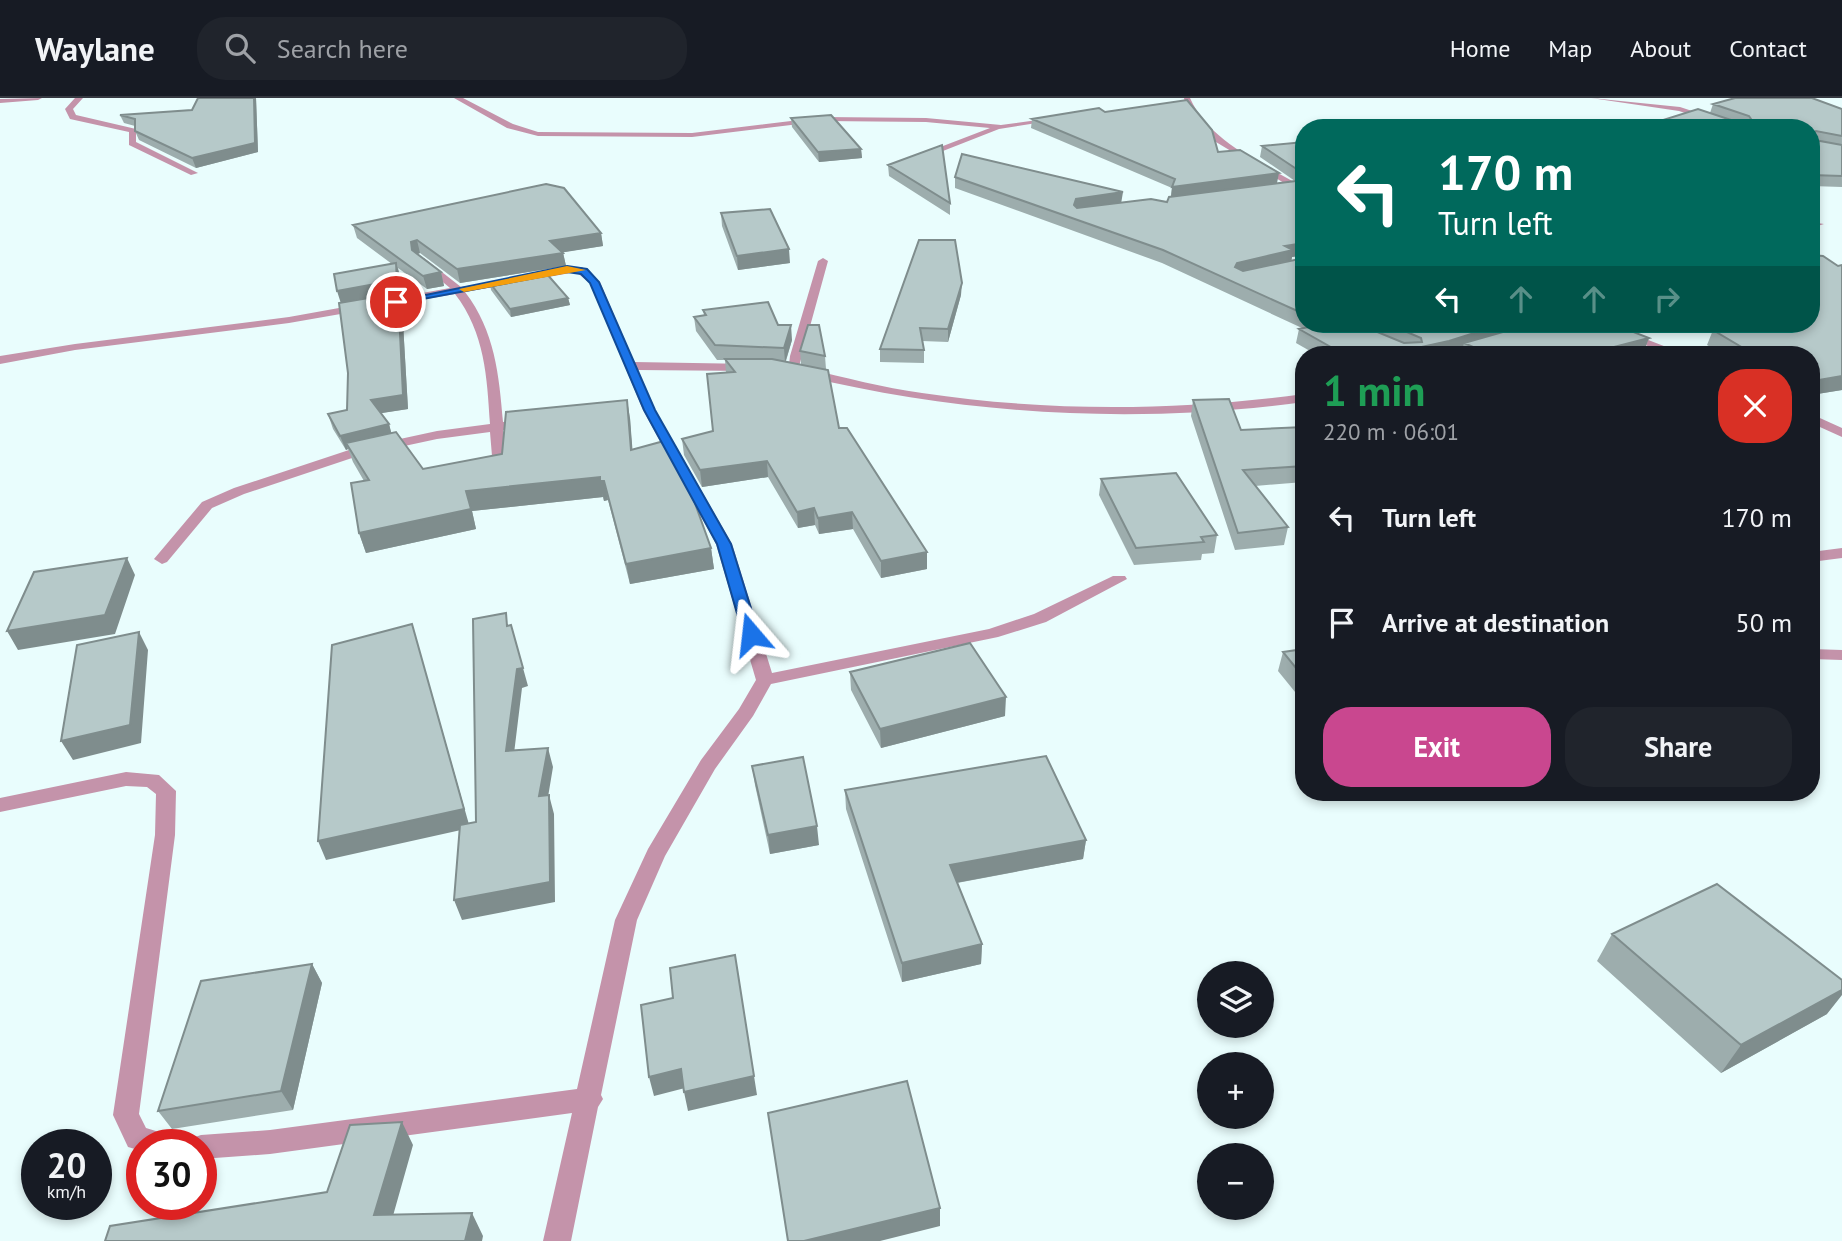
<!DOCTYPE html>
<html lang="en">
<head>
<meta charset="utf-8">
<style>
	:root { --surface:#171b24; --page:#20242c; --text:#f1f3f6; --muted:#9ea1a6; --line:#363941; --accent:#c9478f }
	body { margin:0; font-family:"PT Sans",sans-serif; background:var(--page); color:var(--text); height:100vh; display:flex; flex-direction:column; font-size:26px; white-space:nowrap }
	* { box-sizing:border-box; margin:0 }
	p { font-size:23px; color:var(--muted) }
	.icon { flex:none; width:38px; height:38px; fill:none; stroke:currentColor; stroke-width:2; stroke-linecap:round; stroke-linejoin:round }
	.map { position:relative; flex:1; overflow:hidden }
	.side { position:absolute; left:1295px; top:248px; width:525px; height:455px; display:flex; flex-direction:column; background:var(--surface); border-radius:28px; box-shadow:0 4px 10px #0003 }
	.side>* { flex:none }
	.banner { position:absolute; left:1295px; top:21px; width:525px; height:214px; border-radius:28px; box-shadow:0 4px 10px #0003; background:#00695c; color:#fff; overflow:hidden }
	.controls { position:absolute; left:1197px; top:863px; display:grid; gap:14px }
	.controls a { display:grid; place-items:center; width:77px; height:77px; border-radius:50%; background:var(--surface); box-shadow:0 4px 10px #0003; font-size:35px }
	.speed { position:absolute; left:21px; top:1031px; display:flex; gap:14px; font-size:35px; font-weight:700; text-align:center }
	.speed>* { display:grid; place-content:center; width:91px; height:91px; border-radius:50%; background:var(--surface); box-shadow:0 4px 10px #0003; line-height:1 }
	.speed small { font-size:18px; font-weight:400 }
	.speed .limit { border:10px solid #d22; background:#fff; color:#111 }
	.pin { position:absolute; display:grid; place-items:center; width:60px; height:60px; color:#fff; margin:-30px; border:4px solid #fff; border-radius:50%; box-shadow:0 2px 7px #0007 }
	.me { position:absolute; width:77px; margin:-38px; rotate:343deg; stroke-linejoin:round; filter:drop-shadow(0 0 5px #0008) }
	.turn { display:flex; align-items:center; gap:24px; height:147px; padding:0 28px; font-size:32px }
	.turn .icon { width:91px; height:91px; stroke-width:2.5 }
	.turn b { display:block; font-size:49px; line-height:60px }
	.lanes { display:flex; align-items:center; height:66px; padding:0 28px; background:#0003; justify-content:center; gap:35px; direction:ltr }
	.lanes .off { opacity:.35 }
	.round { display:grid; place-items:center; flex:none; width:74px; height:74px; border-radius:28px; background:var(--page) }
	.headline { display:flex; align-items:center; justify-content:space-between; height:119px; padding:0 28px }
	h1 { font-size:42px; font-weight:700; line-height:52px; color:#1e9e55 }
	.button { display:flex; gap:14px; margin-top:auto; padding:14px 28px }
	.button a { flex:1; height:80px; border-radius:28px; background:var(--accent); color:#fff; font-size:28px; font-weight:700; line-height:80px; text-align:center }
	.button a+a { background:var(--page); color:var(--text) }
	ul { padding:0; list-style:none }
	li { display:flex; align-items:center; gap:21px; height:105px; padding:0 28px }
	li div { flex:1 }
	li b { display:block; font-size:26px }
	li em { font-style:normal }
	header { display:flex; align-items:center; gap:42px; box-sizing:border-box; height:98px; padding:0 35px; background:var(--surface); border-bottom:2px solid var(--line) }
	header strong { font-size:33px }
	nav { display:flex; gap:38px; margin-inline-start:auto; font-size:24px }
	.search { width:490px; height:63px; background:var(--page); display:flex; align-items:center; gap:18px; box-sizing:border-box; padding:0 24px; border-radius:28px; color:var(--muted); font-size:26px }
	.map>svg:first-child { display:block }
</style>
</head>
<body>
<header>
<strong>Waylane</strong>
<div class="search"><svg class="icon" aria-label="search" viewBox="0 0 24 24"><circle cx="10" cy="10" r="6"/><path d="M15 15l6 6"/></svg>Search here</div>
<nav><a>Home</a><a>Map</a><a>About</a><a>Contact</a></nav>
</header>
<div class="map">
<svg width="1842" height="1143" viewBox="0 0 1842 1143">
	<rect width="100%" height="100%" fill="#e9fdfd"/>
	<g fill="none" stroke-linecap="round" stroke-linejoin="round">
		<path fill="#c493aa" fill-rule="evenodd" d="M75,0H83L73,11L76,17L136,31V44L198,75L191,77L129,47V34L70,21L65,11Z
			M454,0H463L513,26L538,34L692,35L824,19L926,20L1001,27L1052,20L1056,22L999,31L920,62L917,58L990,30L926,24L824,23L692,39L538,38L507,30Z
			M1184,0H1190C1210,45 1263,65 1304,90V97L1206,38L1187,13Z
			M1591,0L1680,9L1744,30H1731L1679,13Z
			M1811,124L1824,126L1811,130Z
			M424,160L461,189L582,169L600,184L634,264L752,266L754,269L748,273L637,272L655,312L732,446L772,575L989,531L1034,516L1113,478H1125L1127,481L1046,524L998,539L771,586L753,618L715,671L665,758L637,822L601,997L603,1001L598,1009L571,1143H543L572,1015L270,1056L201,1061V1046H189L192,1040L201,1037L270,1032L577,991L615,822L648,751L701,662L739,611L756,582L716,446L643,312L590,185L576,174L465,194C495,233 499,277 503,324L528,321L535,325L528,329L503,332L507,370L505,373H495L493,370L490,334L437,341L358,358L244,396L212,410L167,464L162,466L154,461L202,404L234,390L349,352L437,333L490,326C487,279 485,235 455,196L289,225L75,252L0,266V258L75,246L289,219L450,190L420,165L419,163Z
			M823,160L828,163L798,272L788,275L790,258L818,163Z
			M1591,226H1607L1687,257H1671Z
			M1483,246L1489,249L1487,251L1466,257H1447Z
			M807,271C845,279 883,290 922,295C1049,314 1177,313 1304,296V304C1135,327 968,317 803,278V272Z
			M1811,316L1842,330V339L1811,325Z
			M1842,450V460L1811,464V454Z
			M1811,551L1842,552V562L1811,561Z
			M126,674L159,677L176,693L175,737L139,1016L146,1030L169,1037L173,1046H142V1053L128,1049L113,1017L155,737L156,696L147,689L126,688L0,714V700Z"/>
		<path fill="#c493aa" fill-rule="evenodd" d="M42,0L38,2L0,5V1Z"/>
	</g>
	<path fill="#9dadad" d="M198,0H256L258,54L196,70L139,42L135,33V28L124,25L120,17L192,12Z
		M1713,6L1842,11V89L1811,88V30H1645L1647,27L1710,15Z
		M1105,14L1218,54L1277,85L1295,83L1260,59L1262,48L1304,44V157L1292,159L1291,163L1304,160V226H1358L1364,229L1365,226H1613L1649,240L1643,255L1634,257H1460L1462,252L1444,257H1317L1296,245L1299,231L1302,230L1162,165L955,90V79L1122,104H1167L1171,98L1172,90L1031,30L1032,21Z
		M791,20L861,51L862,60L819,64L792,29Z
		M888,67L950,105V117L889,78Z
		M721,115L790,165L738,172L722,128Z
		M353,127L601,135L603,148L563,154L566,168L460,185L420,155L418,156L441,174L444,188L427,191L398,170L400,178L401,196L398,197L402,208L408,311L381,315L389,326L391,335L423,371L502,356L630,320L632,352L711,450L714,471L630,486L608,402L604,403L603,399L472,413L476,431L366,455L359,435L364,383L353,364L348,351L346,352L333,331L328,316L347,312L348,275L340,205L392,166L357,140Z
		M1842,167V292L1811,297V257H1724L1707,247L1713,232L1749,230L1741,226H1811L1838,168Z
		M490,185L568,200L570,207L511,219L491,192Z
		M961,197L948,244L922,243L924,252V265L880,264V251Z
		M703,212L778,227L792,242L786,263L801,266L800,253L825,258L826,271L839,330L927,471L881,480L853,431L819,436L815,427L798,430L768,379L702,389L684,357L682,341L713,333L726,275L725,262H717L696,233L694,219L704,217Z
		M1193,302L1241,332L1304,329V384L1255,388L1288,429L1284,447L1235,452L1191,318Z
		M1101,381L1217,437L1214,455L1202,456L1201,462L1134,467L1099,397Z
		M1304,551V605L1278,573L1283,554Z
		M850,574L1005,618L881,650L851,592Z
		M752,668L819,747L770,756L755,687Z
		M845,692L1086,742L1083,761L957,785L982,846L981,866L902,884L846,711Z
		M1612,836L1827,916L1721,975L1597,863Z
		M312,866L322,885L293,1012L172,1031L158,1013Z"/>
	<path fill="#7f8d8d" d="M254,0H256L258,54L196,70L192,60Z
		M861,51L862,60L819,64L818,54Z
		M1279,75L1277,85L1171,99L1172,89Z
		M1123,94L1121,106L1075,113L1074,107L1076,101Z
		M601,135L603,148L553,156L550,143Z
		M417,142L420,155L415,157L412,152L411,144Z
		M1304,145V157L1292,159L1291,165L1234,178L1235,169L1237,165L1285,148Z
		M789,151L790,165L738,172L737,158Z
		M563,155L566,168L460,185L457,171Z
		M396,165L400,178L401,196L398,197L402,208L408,311L376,316L337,193Z
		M441,174L444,188L427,191L423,178Z
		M962,185L961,197L948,244V231Z
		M568,200L570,207L511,219L510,211Z
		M1503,226H1542L1464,245L1462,252L1444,257H1385Z
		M791,227L792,242L785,265L784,250Z
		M1649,240L1643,255L1634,257H1583Z
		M1842,278V292L1811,297L1819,282Z
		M627,302L630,320L634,371L631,352Z
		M389,326L393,341L346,345L348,351L346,352L340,338Z
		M767,363L768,379L702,389L700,372Z
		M600,379L603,399L472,413L476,431L366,455L359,435L466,393Z
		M600,383H604L608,402L604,403Z
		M814,410L815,427L798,430L797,414Z
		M852,414L853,431L819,436L818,420Z
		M711,450L714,471L630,486L626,466Z
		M927,454V471L881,480V463Z
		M127,460L135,477L115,536L18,552L7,533Z
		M412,526L470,730L326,762L318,743Z
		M139,534L148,552L141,645L73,662L61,643Z
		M523,570L528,588L522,590L512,672L506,653L517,571Z
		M1006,599L1005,618L881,650L880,631Z
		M548,650L553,669L545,717L539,698Z
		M549,697L554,716L555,804L462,822L454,802Z
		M817,728L819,747L770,756L768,737Z
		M1086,742L1083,761L950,786V767Z
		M982,846L981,866L902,884V865Z
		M312,866L322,885L293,1012L281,993Z
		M1842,892V897L1827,916L1721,975L1741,947Z
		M681,971L685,990L654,998L649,979Z
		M754,978L757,997L688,1013L684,994Z
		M402,1024L413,1047L387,1139L374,1117Z
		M940,1110V1128L880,1143H804Z
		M472,1115L483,1138L482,1143H465Z"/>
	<path fill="#b6c9c9" stroke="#7f8d8d" stroke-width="2" d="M198,0H254L255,45L192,60L135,33V21L120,17L192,12Z
		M1735,0H1812L1842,11V38L1816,33L1813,36L1815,42L1842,47V78L1811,77V30H1660L1647,27L1698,11L1734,23H1748L1751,21L1749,18L1713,6Z
		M1187,2L1212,32L1218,54L1240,52L1279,75L1172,89L1175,81L1032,21L1099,10L1105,14Z
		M831,17L861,51L818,54L791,20Z
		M1304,44V76L1262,48Z
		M942,47L950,105L888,67Z
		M962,56L1123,94L1076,101L1074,107L1077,110L1151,101L1167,104L1169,99L1304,82V145L1285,148L1293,152L1237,165L1235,169L1243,173L1304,160V216L1163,152L955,79Z
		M546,86L564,90L601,135L550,143L563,155L457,171L417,142L411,144L412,152L441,174L423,178L353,127Z
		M770,111L789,151L737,158L721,115Z
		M919,142H955L962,185L948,231L920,230L924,252L880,251Z
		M1811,157L1823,158L1838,168L1842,167V278L1819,282L1811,278V257H1755L1713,232L1779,228L1775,226H1811Z
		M396,165L397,182L337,193L334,176Z
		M546,175L568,200L510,211L490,185Z
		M398,195L403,297L371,302L389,326L340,338L328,316L347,312L348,275L339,205Z
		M768,204L778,227H791L784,250L715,247L694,219L706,217L703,212Z
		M1323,226H1358L1404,245L1422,244L1421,240L1388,226H1503L1449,243L1385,257H1345L1299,231Z
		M1531,226H1613L1649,240L1583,257H1491L1464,245Z
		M808,227H819L825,258L800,253Z
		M725,261H772L828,272L839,330H847L927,454L881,463L852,414L818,420L814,410L797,414L767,363L700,372L682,341L713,333L707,276L735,274Z
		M1229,301L1241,332L1304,329V368L1243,372L1288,429L1238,435L1193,302Z
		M627,302L631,352L664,343L687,383L711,450L626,466L604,383H600V379L466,393L471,411L359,435L351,385L369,382L346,345L396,334L423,371L502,356L506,314Z
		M1176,375L1217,437L1201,439L1204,444L1136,450L1101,381Z
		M127,460L105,517L7,533L34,474Z
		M506,515L507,528L511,527L523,570L517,571L506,653L548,650L539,698L549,697L550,784L454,802L460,727L476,724L473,521Z
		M412,526L464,711L318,743L332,547Z
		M139,534L130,627L61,643L77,547Z
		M970,545L1006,599L880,631L850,574Z
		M1304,551V580L1283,554Z
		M1046,658L1086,742L950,767L982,846L902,865L845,692Z
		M803,659L817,728L768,737L752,668Z
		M1717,786L1842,882V892L1741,947L1612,836Z
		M735,857L754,978L684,994L681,971L649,979L641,907L673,900L670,870Z
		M312,866L281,993L158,1013L201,883Z
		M907,983L940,1110L804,1143H788L768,1015Z
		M402,1024L374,1117L472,1115L465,1143H105L110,1128L327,1094L350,1027Z"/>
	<path fill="#1a73e8" stroke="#114b97" stroke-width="2" d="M567,168L587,171L599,184L655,312L731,446L759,536L757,540L751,541L743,536L717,446L644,312L590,185L581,176L567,174L396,206L391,204Z"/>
	<path fill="#f59e0b" d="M567,168L586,172L464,194L459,191Z"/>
</svg>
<div class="controls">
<a><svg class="icon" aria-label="layers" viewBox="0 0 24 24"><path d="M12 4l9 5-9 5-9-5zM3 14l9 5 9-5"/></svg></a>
<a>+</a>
<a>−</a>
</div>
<div class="speed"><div>20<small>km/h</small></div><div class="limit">30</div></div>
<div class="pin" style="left:396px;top:204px;background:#d93025"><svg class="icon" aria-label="arrive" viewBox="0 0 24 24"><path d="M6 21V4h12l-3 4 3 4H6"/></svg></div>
<svg class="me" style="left:751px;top:536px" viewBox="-20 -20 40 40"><path d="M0-17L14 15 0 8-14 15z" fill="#1a73e8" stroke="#fff" stroke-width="4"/></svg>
<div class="banner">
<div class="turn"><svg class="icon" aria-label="left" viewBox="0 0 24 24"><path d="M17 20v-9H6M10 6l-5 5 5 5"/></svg><div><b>170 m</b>Turn left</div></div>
<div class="lanes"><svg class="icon" aria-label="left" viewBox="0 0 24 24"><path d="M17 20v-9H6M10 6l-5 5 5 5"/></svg><svg class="icon off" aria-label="ahead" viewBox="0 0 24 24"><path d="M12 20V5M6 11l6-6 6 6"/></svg><svg class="icon off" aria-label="ahead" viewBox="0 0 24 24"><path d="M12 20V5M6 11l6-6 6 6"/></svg><svg class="icon off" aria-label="right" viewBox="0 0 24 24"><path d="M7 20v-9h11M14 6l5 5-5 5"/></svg></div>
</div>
<section class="side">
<div class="headline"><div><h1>1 min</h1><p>220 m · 06:01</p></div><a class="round" style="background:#d93025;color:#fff"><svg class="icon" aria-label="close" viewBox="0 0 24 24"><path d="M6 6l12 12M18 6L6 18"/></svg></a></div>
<ul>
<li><svg class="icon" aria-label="left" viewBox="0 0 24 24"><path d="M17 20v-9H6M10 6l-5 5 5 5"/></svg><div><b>Turn left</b></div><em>170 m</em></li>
<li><svg class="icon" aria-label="arrive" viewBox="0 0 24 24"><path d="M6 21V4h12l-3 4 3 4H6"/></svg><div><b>Arrive at destination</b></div><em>50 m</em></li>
</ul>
<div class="button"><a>Exit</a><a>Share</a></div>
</section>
</div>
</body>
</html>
